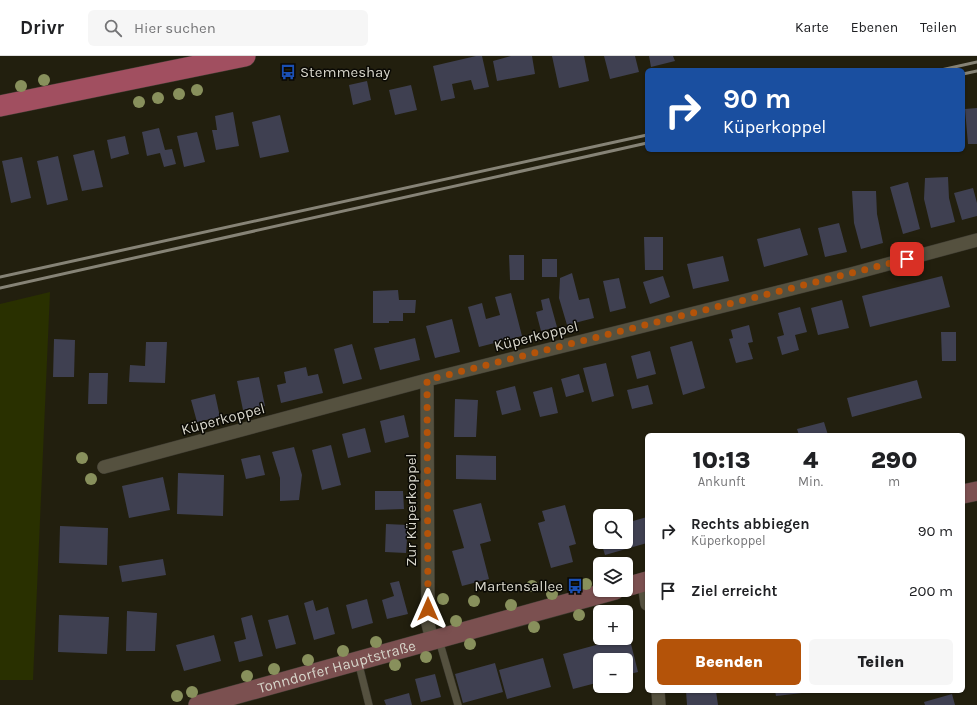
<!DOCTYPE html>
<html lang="de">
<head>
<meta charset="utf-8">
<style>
	:root { --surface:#fff; --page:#f6f6f6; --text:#202124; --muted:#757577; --line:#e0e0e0; --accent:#b45309 }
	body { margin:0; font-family:Karla,sans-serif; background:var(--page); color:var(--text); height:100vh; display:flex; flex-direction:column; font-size:15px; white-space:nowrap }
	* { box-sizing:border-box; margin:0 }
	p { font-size:13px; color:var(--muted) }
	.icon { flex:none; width:22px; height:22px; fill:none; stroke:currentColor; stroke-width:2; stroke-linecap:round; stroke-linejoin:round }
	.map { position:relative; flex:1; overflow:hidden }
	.details { position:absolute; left:645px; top:377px; width:320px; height:260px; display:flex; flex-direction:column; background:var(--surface); border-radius:6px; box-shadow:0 1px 3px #0004 }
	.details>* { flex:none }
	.guide { position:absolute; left:645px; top:12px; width:320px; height:84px; border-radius:6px; box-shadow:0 1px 3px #0004; background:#1a4fa0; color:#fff; overflow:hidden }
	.buttons { position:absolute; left:593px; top:453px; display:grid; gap:8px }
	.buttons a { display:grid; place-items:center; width:40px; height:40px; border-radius:6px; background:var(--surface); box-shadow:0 1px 3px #0004; font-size:20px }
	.pin { position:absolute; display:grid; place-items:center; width:34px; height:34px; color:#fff; margin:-17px; border-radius:8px; box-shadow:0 2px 6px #0006 }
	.me { position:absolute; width:44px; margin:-22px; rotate:0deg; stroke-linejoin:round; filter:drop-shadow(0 0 3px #0008) }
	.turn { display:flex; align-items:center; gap:14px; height:84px; padding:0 12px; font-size:18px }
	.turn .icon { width:52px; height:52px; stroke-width:2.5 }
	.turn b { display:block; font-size:28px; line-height:34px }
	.eta { display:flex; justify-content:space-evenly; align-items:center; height:68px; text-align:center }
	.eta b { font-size:24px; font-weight:800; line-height:28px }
	.primary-button { display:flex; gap:8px; margin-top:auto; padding:8px 12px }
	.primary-button a { flex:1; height:46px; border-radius:6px; background:var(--accent); color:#fff; font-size:16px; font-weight:800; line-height:46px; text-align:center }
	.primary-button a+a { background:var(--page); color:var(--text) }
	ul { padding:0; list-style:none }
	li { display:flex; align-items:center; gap:12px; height:60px; padding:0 12px }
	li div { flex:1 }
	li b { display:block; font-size:15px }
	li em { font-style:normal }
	header { display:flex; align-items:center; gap:24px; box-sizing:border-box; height:56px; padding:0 20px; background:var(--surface); border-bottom:1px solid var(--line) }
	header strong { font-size:19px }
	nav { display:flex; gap:22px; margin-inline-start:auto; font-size:14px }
	.search { width:280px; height:36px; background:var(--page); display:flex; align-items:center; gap:10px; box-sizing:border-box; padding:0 14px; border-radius:6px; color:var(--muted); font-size:15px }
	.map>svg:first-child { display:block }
</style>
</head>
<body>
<header>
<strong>Drivr</strong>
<div class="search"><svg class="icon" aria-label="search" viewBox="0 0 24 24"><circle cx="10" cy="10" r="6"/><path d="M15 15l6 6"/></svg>Hier suchen</div>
<nav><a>Karte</a><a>Ebenen</a><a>Teilen</a></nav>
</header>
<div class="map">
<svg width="977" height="649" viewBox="0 0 977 649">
	<rect width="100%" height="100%" fill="#221f0e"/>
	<path fill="#293000" d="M50,236L33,624H0V248Z"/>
	<path fill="#3f4051" d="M476,0H482L489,31L474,34L471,24L452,28L455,42L441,45L433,10Z
		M511,0H532L535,18L497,25L493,5Z
		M552,0H584L589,25L559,32Z
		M604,0H635L639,16L610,23Z
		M649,0H673L675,5L651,11Z
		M367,25L371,44L353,49L349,29Z
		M411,29L417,54L395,59L389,34Z
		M977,52V88H968L965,53Z
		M233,56L239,90L216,94L212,74H217L215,60Z
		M280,59L289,96L260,102L252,66Z
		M159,72L165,94L172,93L176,108L164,111L160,97L147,100L142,76Z
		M197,76L205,106L184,111L177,80Z
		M125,80L129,98L111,103L107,84Z
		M94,94L103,131L82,135L73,99Z
		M58,100L68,144L47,149L37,105Z
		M22,101L31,142L11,147L2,105Z
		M948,121L949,142L955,166L931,172L924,143L925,122Z
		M908,126L920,173L903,178L890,131Z
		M973,132L977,147V160L962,164L954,137Z
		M852,135H876L877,158L883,187L861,193L854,167Z
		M839,167L847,196L825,201L818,172Z
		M800,172L808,199L764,211L757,183Z
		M644,181H663V214H645Z
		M509,199H524V224H510Z
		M723,200L729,225L693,233L687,208Z
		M542,203H557V221H542Z
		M572,217L579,244L589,242L594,262L567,269L559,242L560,222Z
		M663,220L670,241L650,248L643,226Z
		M942,220L950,251L870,271L862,240Z
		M619,222L626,252L610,256L603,225Z
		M398,234L399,244H416L415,257H403V265H389V267H373V235Z
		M511,237L522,280L479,291L468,251L482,247L486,263L500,259L495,241Z
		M549,242L557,271L541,275L536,256L543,254L541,244Z
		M842,244L849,272L818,279L811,252Z
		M800,251L807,276L795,279L799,294L782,299L777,281L784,279L778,257Z
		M452,263L460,296L435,302L426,270Z
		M749,269L753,286L748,287L753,303L736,307L729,283L733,282L731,274Z
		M941,276H956V305H942Z
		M415,282L420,304L380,314L374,292Z
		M54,283L75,284L74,321H53Z
		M692,285L705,332L683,339L670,291Z
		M146,286H167L165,327L129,326L130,309L145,310Z
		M352,288L362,323L343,328L334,293Z
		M650,295L656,318L637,323L631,300Z
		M606,307L614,340L592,346L583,312Z
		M306,311L308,320L318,318L323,337L281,347L277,329L286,327L284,316Z
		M89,317H108L107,348H88Z
		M579,318L584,336L566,341L561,323Z
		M259,321L265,350L243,354L237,325Z
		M917,324L922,342L852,361L847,342Z
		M648,329L653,348L632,353L627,334Z
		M515,330L521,354L502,359L496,335Z
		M552,331L558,357L540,361L533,336Z
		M215,338L220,361L197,366L191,344Z
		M455,343L478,344L476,381H454Z
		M404,359L409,381L385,387L380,365Z
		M824,366L828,379H799L797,373Z
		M365,372L371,396L348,402L342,378Z
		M331,389L341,429L322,434L312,394Z
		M294,391L302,419L299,444L280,445V422L272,396Z
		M260,399L265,419L246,423L241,403Z
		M456,399L496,400V424L456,423Z
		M178,417L224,419L223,460L177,458Z
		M163,421L170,454L129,462L122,430Z
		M375,435H403L404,453L375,454Z
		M481,447L491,485L480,488L489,523L462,530L452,495L464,492L453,454Z
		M565,449L576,488L569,490L573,506L551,512L538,467L545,465L542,455Z
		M647,461V487L605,499L601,486H626V467Z
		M386,468L408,469L406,497L385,496Z
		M60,470L108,472L107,509L59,507Z
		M163,503L166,519L122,526L119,510Z
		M399,525L408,558L387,563L382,544L394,540L390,527Z
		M367,543L373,567L352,573L346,549Z
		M313,544L316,555L328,551L335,578L314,584L304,547Z
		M127,555L157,557L155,595H126Z
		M59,559L109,561L107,598L58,596Z
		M252,559L263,600L239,606L234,586L246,583L241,562Z
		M288,559L296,588L276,593L268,564Z
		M214,579L221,605L184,615L176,589Z
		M629,580L638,616L626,619V604H600V626L573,633L563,598Z
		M543,602L551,631L507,643L499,614Z
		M495,607L503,636L463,647L455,618Z
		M435,618L441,641L421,646L415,623Z
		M686,635H716L718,649H687Z
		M775,635H802V637L776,640Z
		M409,637L412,649H386L384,644Z
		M952,638L955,649H925L924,646Z"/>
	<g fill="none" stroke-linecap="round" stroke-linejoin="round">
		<defs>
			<path id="lane" d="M439,584L458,649
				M358,605L369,649"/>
			<path id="street" d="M427,324L428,568L432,584
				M104,411L427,324L851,218L977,184
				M644,526L647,548
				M658,635L659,649"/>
			<g id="secondary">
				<path d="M963,438L977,435"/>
				<path d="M626,531L647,525"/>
				<path id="s1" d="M198,649L615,534"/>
			</g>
			<path id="primary" d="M0,50L245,0"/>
		</defs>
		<use href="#lane" stroke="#3d3a30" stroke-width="8"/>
		<use href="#street" stroke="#3d3a30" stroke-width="14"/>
		<use href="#secondary" stroke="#3d3a30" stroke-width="20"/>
		<use href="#primary" stroke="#3d3a30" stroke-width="22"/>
		<use href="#lane" stroke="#55513f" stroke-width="7"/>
		<use href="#street" stroke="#55513f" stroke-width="13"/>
		<use href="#secondary" stroke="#7b5050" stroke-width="19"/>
		<use href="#primary" stroke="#a14f60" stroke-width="21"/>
		<path stroke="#868376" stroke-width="3" d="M941,14L977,6
			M963,18L977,15
			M0,221L647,79
			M0,232L647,87"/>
	</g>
	<g fill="#88905c">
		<circle cx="44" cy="24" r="6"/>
		<circle cx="21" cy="30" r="6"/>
		<circle cx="197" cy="34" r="6"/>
		<circle cx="179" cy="38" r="6"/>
		<circle cx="158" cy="42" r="6"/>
		<circle cx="139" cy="46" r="6"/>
		<circle cx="82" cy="402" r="6"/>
		<circle cx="91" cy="423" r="6"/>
		<circle cx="586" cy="528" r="6"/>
		<circle cx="532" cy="530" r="6"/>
		<circle cx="552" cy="538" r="6"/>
		<circle cx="443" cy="543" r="6"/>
		<circle cx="474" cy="545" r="6"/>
		<circle cx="511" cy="549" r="6"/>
		<circle cx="579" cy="559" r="6"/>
		<circle cx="456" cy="565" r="6"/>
		<circle cx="534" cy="571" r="6"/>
		<circle cx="376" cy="586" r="6"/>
		<circle cx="470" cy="588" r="6"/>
		<circle cx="343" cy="595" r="6"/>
		<circle cx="426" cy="601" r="6"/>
		<circle cx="308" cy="604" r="6"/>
		<circle cx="395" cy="609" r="6"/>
		<circle cx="274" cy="613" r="6"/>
		<circle cx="247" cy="620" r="6"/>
		<circle cx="192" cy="636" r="6"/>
		<circle cx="177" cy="640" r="6"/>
	</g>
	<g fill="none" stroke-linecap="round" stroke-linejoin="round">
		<path stroke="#b45309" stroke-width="7" stroke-dasharray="0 12.6" d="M428,553L427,324L907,203"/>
	</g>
	<defs>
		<symbol id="bus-bare" viewBox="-9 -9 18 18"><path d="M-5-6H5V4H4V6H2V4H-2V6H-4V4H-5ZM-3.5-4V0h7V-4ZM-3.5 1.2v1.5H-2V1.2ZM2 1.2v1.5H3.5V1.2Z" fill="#1a4fb4" stroke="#0a0904" stroke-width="2.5" paint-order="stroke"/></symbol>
	</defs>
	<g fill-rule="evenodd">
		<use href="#bus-bare" x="277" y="5" width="22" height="22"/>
		<use href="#bus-bare" x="564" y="519" width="22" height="22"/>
	</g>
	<g text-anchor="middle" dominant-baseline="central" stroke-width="3" stroke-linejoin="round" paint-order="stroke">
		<g font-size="15" fill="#d7d5ca" stroke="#0a0904" text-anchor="start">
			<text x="300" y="16">Stemmeshay</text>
			<text x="563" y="530" text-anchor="end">Martensallee</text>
		</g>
		<g font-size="15" fill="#d7d5ca" stroke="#0a0904">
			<text transform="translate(536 280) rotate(-14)">Küperkoppel</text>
			<text transform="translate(223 363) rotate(-15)">Küperkoppel</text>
			<text transform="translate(411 454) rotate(-90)">Zur Küperkoppel</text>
			<text stroke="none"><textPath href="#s1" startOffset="144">Tonndorfer Hauptstraße</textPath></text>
		</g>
	</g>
</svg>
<div class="buttons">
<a><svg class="icon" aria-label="search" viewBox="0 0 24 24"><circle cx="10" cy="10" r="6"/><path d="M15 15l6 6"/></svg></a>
<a><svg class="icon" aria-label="layers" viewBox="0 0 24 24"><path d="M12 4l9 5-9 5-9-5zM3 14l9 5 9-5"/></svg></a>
<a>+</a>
<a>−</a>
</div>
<div class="pin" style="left:907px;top:203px;background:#d93025"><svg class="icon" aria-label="arrive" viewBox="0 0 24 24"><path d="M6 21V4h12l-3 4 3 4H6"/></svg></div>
<svg class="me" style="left:428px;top:553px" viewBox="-20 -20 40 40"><path d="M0-17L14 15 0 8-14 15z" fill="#b45309" stroke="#fff" stroke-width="4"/></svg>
<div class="guide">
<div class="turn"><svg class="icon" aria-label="right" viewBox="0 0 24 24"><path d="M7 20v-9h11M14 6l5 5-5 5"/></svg><div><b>90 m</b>Küperkoppel</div></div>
</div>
<section class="details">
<div class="eta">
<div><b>10:13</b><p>Ankunft</p></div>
<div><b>4</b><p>Min.</p></div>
<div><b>290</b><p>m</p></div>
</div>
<ul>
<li><svg class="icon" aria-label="right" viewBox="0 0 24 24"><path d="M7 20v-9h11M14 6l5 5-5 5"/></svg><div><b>Rechts abbiegen</b><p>Küperkoppel</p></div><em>90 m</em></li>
<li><svg class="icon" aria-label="arrive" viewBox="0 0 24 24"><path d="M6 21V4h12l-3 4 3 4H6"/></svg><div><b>Ziel erreicht</b></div><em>200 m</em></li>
</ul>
<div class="primary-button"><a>Beenden</a><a>Teilen</a></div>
</section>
</div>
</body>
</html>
